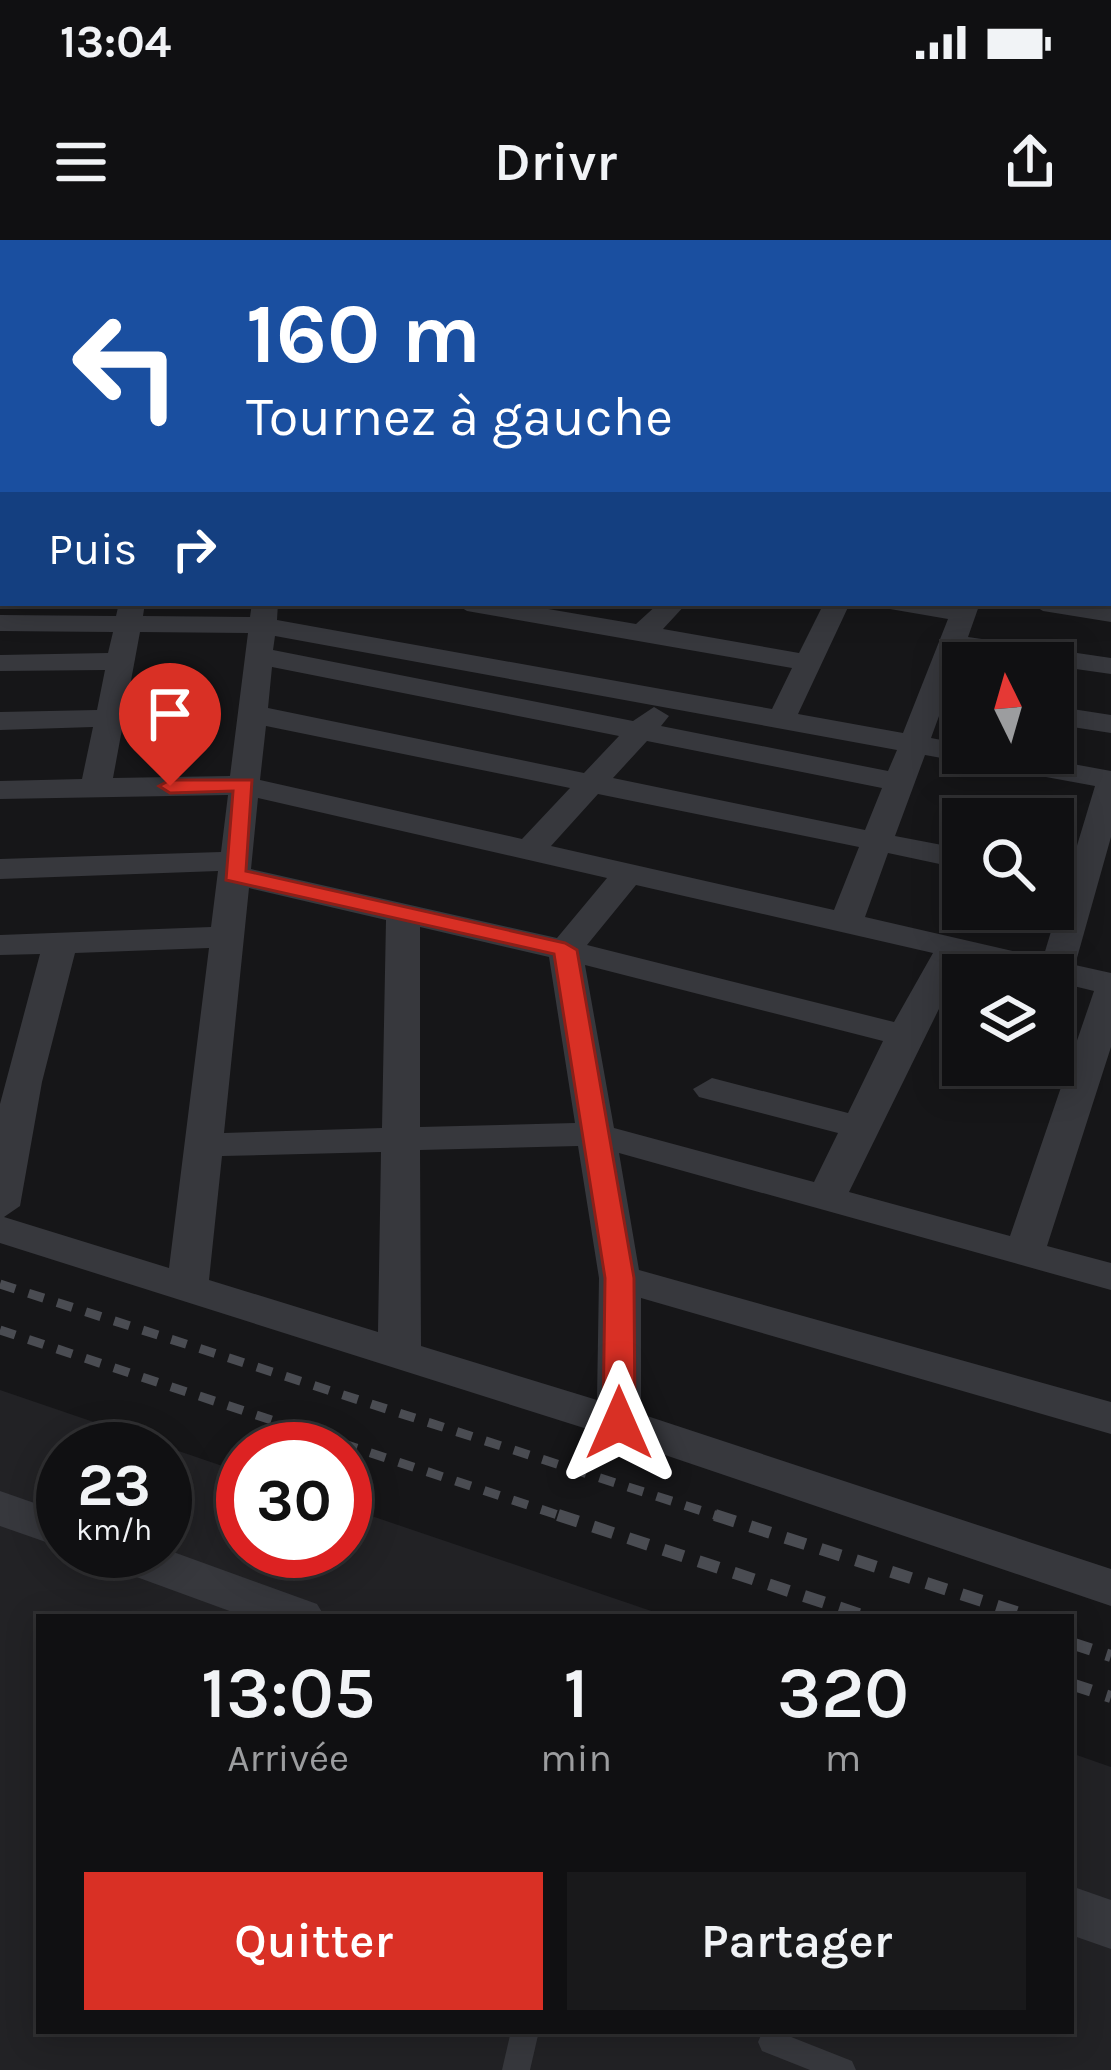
<!DOCTYPE html>
<html lang="fr">
<head>
<meta charset="utf-8">
<style>
	:root { --surface:#101012; --page:#19191b; --text:#f1f3f6; --muted:#9c9d9f; --line:#303032; --accent:#d93025 }
	body { margin:0; font-family:Karla,sans-serif; background:var(--page); color:var(--text); height:100vh; display:flex; flex-direction:column; font-size:45px; white-space:nowrap }
	* { box-sizing:border-box; margin:0 }
	p { font-size:39px; color:var(--muted) }
	.icon { flex:none; width:66px; height:66px; fill:none; stroke:currentColor; stroke-width:2; stroke-linecap:round; stroke-linejoin:round }
	.map { position:relative; flex:1; overflow:hidden }
	.drawer { position:absolute; left:36px; top:1374px; width:1038px; height:420px; display:flex; flex-direction:column; background:var(--surface); border-radius:0px; box-shadow:0 6px 30px #0003,0 0 0 3px var(--line) }
	.drawer>* { flex:none }
	.banner { position:absolute; left:0px; top:0px; width:1113px; height:366px; box-shadow:0 6px 30px #0003,0 0 0 3px var(--line); background:#1a4fa0; color:#fff; overflow:hidden }
	.needle { width:78px; rotate:355deg }
	.tools { position:absolute; left:942px; top:402px; display:grid; gap:24px }
	.tools a { display:grid; place-items:center; width:132px; height:132px; border-radius:0px; background:var(--surface); box-shadow:0 6px 30px #0003,0 0 0 3px var(--line); font-size:60px }
	.speed { position:absolute; left:36px; top:1182px; display:flex; gap:24px; font-size:60px; font-weight:700; text-align:center }
	.speed>* { display:grid; place-content:center; width:156px; height:156px; border-radius:50%; background:var(--surface); box-shadow:0 6px 30px #0003,0 0 0 3px var(--line); line-height:1 }
	.speed small { font-size:30px; font-weight:400 }
	.speed .limit { border:18px solid #d22; background:#fff; color:#111 }
	.pin { position:absolute; display:grid; place-items:center; width:102px; height:102px; color:#fff; margin:-123px -51px; border-radius:50% 50% 50% 0; rotate:-45deg; box-shadow:0 0 12px #0007 }
	.pin .icon { rotate:45deg }
	.me { position:absolute; width:132px; margin:-66px; rotate:0deg; stroke-linejoin:round; filter:drop-shadow(0 0 9px #0008) }
	.turn { display:flex; align-items:center; gap:42px; height:252px; padding:0 48px; font-size:54px }
	.turn .icon { width:156px; height:156px; stroke-width:2.5 }
	.turn b { display:block; font-size:84px; line-height:102px }
	.then { display:flex; align-items:center; height:114px; padding:0 48px; background:#0003; gap:24px; font-size:45px }
	.eta { display:flex; justify-content:space-evenly; align-items:center; height:204px; text-align:center }
	.eta b { font-size:72px; font-weight:600; line-height:84px }
	.action { display:flex; gap:24px; margin-top:auto; padding:24px 48px }
	.action a { flex:1; height:138px; border-radius:0px; background:var(--accent); color:#fff; font-size:48px; font-weight:600; line-height:138px; text-align:center }
	.action a+a { background:var(--page); color:var(--text) }
	.status { display:flex; justify-content:space-between; align-items:center; height:84px; padding:0 60px; background:var(--surface); direction:ltr }
	.status svg { height:33px; fill:currentColor }
	header { display:flex; justify-content:space-between; align-items:center; height:156px; padding:0 48px; background:var(--surface); font-size:54px; font-weight:600 }
	.map>svg:first-child { display:block }
</style>
</head>
<body>
<div class="status"><b>13:04</b><svg viewBox="0 0 49 12"><path d="M0 12V9h3v3zM5 12V6h3v6zM10 12V3h3v9zM15 12V0h3v12zM26 1h20v11H26zM47 4h2v5h-2z"/></svg></div>
<header><svg class="icon" aria-label="menu" viewBox="0 0 24 24"><path d="M4 6h16M4 12h16M4 18h16"/></svg>Drivr<svg class="icon" aria-label="share" viewBox="0 0 24 24"><path d="M12 15V3M7 8l5-5 5 5M5 13v7h14v-7"/></svg></header>
<div class="map">
<svg width="1111" height="1830" viewBox="0 0 1111 1830">
	<rect width="100%" height="100%" fill="#161618"/>
	<path fill="#222225" fill-rule="evenodd" d="M0,1150L243,1233V1311H345V1267L669,1377H39V1791H1071V1513L1111,1527V1830H0ZM63,1209H165V1311H63Z"/>
	<g fill="none" stroke-linecap="round" stroke-linejoin="round">
		<path fill="#37383d" fill-rule="evenodd" d="M511,1791H539L530,1830H502Z
			M768,1791H776L852,1821L856,1830H810L762,1811L758,1802L762,1793Z"/>
		<path fill="#37383d" fill-rule="evenodd" d="M0,0L10,1L11,3H3L0,11Z
			M141,0H175L177,3H143Z
			M322,0H357L359,3H324Z
			M509,0H543L545,3H511Z
			M673,0H705L707,3H675Z
			M922,0H964L966,3H924Z
			M1111,22V36L1110,37V23Z
			M0,34H3V46H0Z
			M0,68L3,69V81L0,80Z
			M1110,95H1111V108H1110Z
			M0,110H3L0,123Z
			M1110,127H1111V139H1110Z
			M1110,154H1111V168H1110Z
			M0,177H3V191H0Z
			M1110,185H1111V200H1110Z
			M0,212H3V226H0Z
			M1110,216H1111V230H1110Z
			M0,251H3V265H0Z
			M1110,265H1111V279H1110Z
			M1110,324H1111V340H1110Z
			M119,363H145L143,376L250,377L252,363H278L277,380L772,469L792,428L467,371L454,363H513L636,384L659,363H687L663,389L799,413L824,363H850L798,474L903,493L948,379L890,369L886,363H980L968,397L1111,418V434L962,413L931,498L963,504V513H1013L1111,531V597L1075,725L1111,733V807L1047,1006L1111,1023V1050L619,913L639,1030L1111,1162V1194L641,1058V1174L1111,1329V1366L603,1194L0,1003V864L40,714L0,715V695L211,687L218,631L0,639V619L221,612L228,555L0,559V541L82,539L93,487L0,490V472L97,470L105,430L0,431V415L108,413L113,392L0,391V375L116,376ZM140,392L248,393L230,536L113,538ZM275,396L897,510L888,531L661,486L669,476L654,467L633,481L273,410ZM272,427L619,496L584,533L268,468ZM266,486L570,548L522,599L260,540ZM647,501L882,548L865,590L613,538ZM925,515L1095,546L1043,718L865,677L888,613L963,629V609L895,596ZM598,554L859,607L834,670L551,606ZM258,558L607,638L557,698L251,629ZM636,645L933,713L894,782L587,705ZM249,648L386,680L382,888L224,893ZM420,687L549,717L575,883L420,887ZM209,708L169,1028L4,977L20,966L42,842L75,713ZM963,720L1026,735H1053V741L1094,751L1010,996L849,952ZM585,725L883,801L848,873L712,838L693,849L699,857L838,893L814,942L614,888ZM578,906L599,1038L597,1160L421,1106L420,910ZM381,912L378,1092L209,1040L222,916Z
			M1030,363L1111,366V382L1043,371Z
			M1053,466L1111,475V493L1053,484Z
			M0,1251L63,1273V1308L0,1286Z
			M165,1309L317,1364L325,1377H246L101,1324L94,1311Z
			M1071,1646L1111,1660V1709L1071,1695Z"/>
		<path stroke="#4a4c52" stroke-width="9" stroke-dasharray="16 14" stroke-linecap="butt" d="M0,1044L724,1278
			M0,1090L567,1278"/>
		<path stroke="#4a4c52" stroke-width="12" stroke-dasharray="21 16" stroke-linecap="butt" d="M558,1275L868,1377
			M715,1275L1032,1377
			M1071,1403L1111,1416
			M1071,1444L1111,1457"/>
	</g>
	<path fill="#d93025" stroke="#8d1f18" stroke-width="3" d="M252,540L246,631L565,703L577,710L634,1038L635,1183L630,1191H608L603,1183L605,1038L554,714L226,640L233,551L170,553L159,546L170,540Z"/>
</svg>
<div class="tools">
<a><svg class="needle" viewBox="-14 -14 28 28"><path d="M0-13l5 13h-10z" fill="#e53935"/><path d="M0 13l5-13h-10z" fill="#9c9d9f"/></svg></a>
<a><svg class="icon" aria-label="search" viewBox="0 0 24 24"><circle cx="10" cy="10" r="6"/><path d="M15 15l6 6"/></svg></a>
<a><svg class="icon" aria-label="layers" viewBox="0 0 24 24"><path d="M12 4l9 5-9 5-9-5zM3 14l9 5 9-5"/></svg></a>
</div>
<div class="speed"><div>23<small>km/h</small></div><div class="limit">30</div></div>
<div class="pin" style="left:170px;top:546px;background:#d93025"><svg class="icon" aria-label="arrive" viewBox="0 0 24 24"><path d="M6 21V4h12l-3 4 3 4H6"/></svg></div>
<svg class="me" style="left:619px;top:1183px" viewBox="-20 -20 40 40"><path d="M0-17L14 15 0 8-14 15z" fill="#d93025" stroke="#fff" stroke-width="4"/></svg>
<div class="banner">
<div class="turn"><svg class="icon" aria-label="left" viewBox="0 0 24 24"><path d="M17 20v-9H6M10 6l-5 5 5 5"/></svg><div><b>160 m</b>Tournez à gauche</div></div>
<div class="then">Puis<svg class="icon" aria-label="right" viewBox="0 0 24 24"><path d="M7 20v-9h11M14 6l5 5-5 5"/></svg></div>
</div>
<section class="drawer">
<div class="eta">
<div><b>13:05</b><p>Arrivée</p></div>
<div><b>1</b><p>min</p></div>
<div><b>320</b><p>m</p></div>
</div>
<div class="action"><a>Quitter</a><a>Partager</a></div>
</section>
</div>
</body>
</html>
